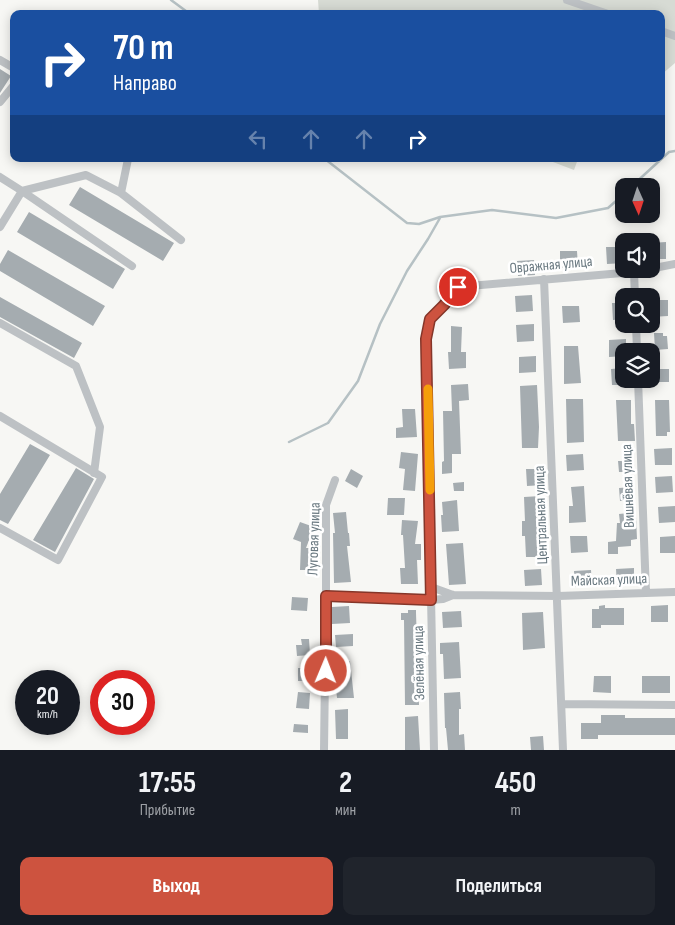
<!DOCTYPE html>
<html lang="ru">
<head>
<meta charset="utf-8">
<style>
	:root { --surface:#171b24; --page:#20242c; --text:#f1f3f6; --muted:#9ea1a6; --accent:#cd533f }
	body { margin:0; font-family:"Sofia Sans Condensed",sans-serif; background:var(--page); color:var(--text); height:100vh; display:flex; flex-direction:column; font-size:19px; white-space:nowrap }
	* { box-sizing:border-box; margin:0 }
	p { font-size:16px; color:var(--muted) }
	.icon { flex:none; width:28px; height:28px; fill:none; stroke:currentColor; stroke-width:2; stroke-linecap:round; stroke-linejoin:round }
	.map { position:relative; height:750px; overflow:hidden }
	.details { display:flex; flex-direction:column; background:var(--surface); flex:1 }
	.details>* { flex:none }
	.banner { position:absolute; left:10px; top:10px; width:655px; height:152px; border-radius:10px; box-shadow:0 2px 12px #0003; background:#1a4fa0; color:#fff; overflow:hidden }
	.needle { width:32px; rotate:177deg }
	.buttons { position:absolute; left:615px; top:178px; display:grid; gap:10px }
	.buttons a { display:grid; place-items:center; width:45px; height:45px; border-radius:10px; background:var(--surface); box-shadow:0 2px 12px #0003; font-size:25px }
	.speed { position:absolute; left:15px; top:670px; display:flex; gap:10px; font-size:25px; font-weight:700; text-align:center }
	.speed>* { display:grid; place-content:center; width:65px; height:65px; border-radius:50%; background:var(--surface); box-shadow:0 2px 12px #0003; line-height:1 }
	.speed small { font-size:12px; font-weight:400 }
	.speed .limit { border:8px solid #d22; background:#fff; color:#111 }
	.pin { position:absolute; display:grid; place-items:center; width:42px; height:42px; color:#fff; margin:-21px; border:2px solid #fff; border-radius:50%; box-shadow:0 1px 5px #0007 }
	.me { position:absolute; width:55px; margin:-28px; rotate:1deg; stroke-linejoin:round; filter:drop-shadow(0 0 4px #0008) }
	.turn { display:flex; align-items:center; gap:18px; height:105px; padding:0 20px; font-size:22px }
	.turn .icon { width:65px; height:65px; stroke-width:2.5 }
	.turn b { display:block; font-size:35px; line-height:42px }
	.lanes { display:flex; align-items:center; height:48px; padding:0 20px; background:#0003; justify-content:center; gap:25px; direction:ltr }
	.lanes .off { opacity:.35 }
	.eta { display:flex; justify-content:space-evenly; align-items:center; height:85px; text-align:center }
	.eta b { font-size:30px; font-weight:700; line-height:35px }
	.button { display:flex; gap:10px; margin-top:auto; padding:10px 20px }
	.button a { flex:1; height:58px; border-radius:10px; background:var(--accent); color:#fff; font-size:20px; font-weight:700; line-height:58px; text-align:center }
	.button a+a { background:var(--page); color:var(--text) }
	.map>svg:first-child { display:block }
</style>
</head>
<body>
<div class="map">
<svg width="675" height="750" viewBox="0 0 675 750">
	<rect width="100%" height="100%" fill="#f7f7f4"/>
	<path fill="#d7dbd4" d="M318,0H675V63L661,75V14H319Z
		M545,159H578L574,170Z"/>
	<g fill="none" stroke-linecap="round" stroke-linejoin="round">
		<path stroke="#b6c1c4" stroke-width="2.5" d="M171,0L190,14
			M325,159L407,223L419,224L440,217L492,210L556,218L608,208L624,194
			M632,186L669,152L675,151
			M289,442L328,423L358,381L380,324L407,271L428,239L440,218"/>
	</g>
	<path fill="#a5acb0" d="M0,69L11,76L0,93Z
		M80,187L174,243L163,261L69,205Z
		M29,212L125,269L113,289L17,232Z
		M666,242V259H651V243Z
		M606,247H623L624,263L607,264Z
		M8,250L105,306L93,326L0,271V264Z
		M560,251H577L578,267L560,268Z
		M534,260L535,275L518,276L517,261Z
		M532,295L533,311L516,312L515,296Z
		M0,297L82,343L74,358L0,317Z
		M651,300H668V316L651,317Z
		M612,303H624V319L613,320Z
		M562,306H579L580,322L563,323Z
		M534,324V341L517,342L516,325Z
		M451,326L462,327L461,352H466V368L449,369L448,352H451Z
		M654,333H663V336H667L668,349L655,350Z
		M626,339V351H624V356L609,357V340Z
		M564,346H578L581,383L564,384Z
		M536,356V372L519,373V357Z
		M624,368V379H629V385H612L611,369Z
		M656,369H669V382H656Z
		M468,384L469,400L459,401L461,454H452V473L442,474V462L444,461L443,411H452L451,385Z
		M537,385L539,427L538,448H522L520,386Z
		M566,399H583L584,442L567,443Z
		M616,400H631V424H634L635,441H618Z
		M655,400H669L670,432H667V436H656Z
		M402,409H415L417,437L396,438V428L403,427Z
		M30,444L50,455L8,524L0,520V494Z
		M672,448V465H655L654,449Z
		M401,452L418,454L415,491L403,490L405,469L399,468Z
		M583,454L584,470L567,471L566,455Z
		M618,461H631V472H619Z
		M76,468L94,479L55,552L33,540Z
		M351,469L363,476L357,488L345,481Z
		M526,469H543L544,485L527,486Z
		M672,476L673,492L656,493L655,477Z
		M464,482V491H454L453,483Z
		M584,486L586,522L569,523V506H573L571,487Z
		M632,487L633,500L620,501L619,488Z
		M541,496L543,557H526L525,536H522V521H525L524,497Z
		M388,498H405L404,515H387Z
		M457,500L459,531L442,532L441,515H443L442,502Z
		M675,506V522L659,523L658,507Z
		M346,512L348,533H349L350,546H347L351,582L334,583L333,533H335L333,513Z
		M629,513V517H636L637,539L631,540V546L618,547V554H608V542L616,541L617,523H620L619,514Z
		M402,520L418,521L415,544H421V560H417L418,584H401L400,568H405L403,535H401Z
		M300,522L314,527L306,548H315V570H300L301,542L293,539Z
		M570,536H587L588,552L571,553Z
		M675,536V553H660V537Z
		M463,543L466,584L449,585L446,544Z
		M634,568V585L617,586L616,569Z
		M541,569L542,585L525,586L524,570Z
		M591,570L592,587H575L574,571Z
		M292,597L308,598L307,611L291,610Z
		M605,605V608H624V625H601V628H592V609H599V606Z
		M668,605V622H651V606Z
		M349,606L350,623L332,624V607Z
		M408,610H416V613L419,705H405L404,620H401V613H408Z
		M461,611L462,627L443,628L442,612Z
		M543,612L545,648L523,650L522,613Z
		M353,634V646L336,647L335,635Z
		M301,639H309L310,655L297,656L296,645H302Z
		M459,642L461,678L444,679L443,654H440V643Z
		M333,661H350L354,698H337Z
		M298,668H309V681H298Z
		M594,676H611V693L593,692Z
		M642,676H670V693H642Z
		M298,692L310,693L309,709L296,708Z
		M460,692L461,709H459V735L464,734L465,750H448L446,728H445L444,693Z
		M348,709V739H336L335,710Z
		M601,715H625V718H675V735H598V739H581V723H601Z
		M418,716L420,750H405V717Z
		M294,724L308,725V733L293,732Z
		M543,736L544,750H531L530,737Z"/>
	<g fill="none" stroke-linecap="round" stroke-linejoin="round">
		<path stroke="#bdc1c4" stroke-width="8" d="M567,0L608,14
			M661,31L675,36
			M0,60L12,67L14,69
			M0,102L14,85
			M0,177L22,191L132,266
			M121,193L128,159
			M0,227L22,191L86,175L121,193L181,240
			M634,272L635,296
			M544,279L563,750
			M0,323L76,366L100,427L94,473
			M636,324L637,351
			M638,379L646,593
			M0,416L102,477L58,560L0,528
			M431,587L453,595L558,596L675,592
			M326,596L431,600L443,599L453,595
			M562,704L675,705
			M324,750L326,598V505L335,480
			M434,750L426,339L430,319L444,305L458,287L634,272L675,264"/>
	</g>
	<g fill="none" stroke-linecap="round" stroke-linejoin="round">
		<defs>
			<path id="route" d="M326,671V596L431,600L426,339L430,319L444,305L458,287"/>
		</defs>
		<use href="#route" stroke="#853629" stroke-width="12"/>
		<use href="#route" stroke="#cd533f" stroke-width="9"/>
		<path stroke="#f59e0b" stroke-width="9" d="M428,389L430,490"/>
	</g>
	<g text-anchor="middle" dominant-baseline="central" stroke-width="5" stroke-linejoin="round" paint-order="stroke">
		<g font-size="15" fill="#6a7981" stroke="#fff">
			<text transform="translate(551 265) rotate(-5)">Овражная улица</text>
			<text transform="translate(628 486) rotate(-92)">Вишнёвая улица</text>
			<text transform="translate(541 515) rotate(-92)">Центральная улица</text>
			<text transform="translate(314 539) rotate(-88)">Луговая улица</text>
			<text transform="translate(609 580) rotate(-2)">Майская улица</text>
			<text transform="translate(419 663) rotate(-91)">Зелёная улица</text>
		</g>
	</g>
</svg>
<div class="buttons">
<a><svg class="needle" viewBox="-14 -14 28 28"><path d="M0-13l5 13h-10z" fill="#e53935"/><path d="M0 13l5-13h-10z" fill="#9ea1a6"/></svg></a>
<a><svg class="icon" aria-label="sound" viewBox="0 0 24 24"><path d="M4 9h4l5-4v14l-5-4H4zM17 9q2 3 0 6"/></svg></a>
<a><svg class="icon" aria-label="search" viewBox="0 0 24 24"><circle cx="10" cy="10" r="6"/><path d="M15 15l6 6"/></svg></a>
<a><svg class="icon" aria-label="layers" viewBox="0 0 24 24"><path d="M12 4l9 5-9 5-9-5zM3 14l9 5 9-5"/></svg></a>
</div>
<div class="speed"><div>20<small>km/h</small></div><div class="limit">30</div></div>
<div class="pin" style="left:458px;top:287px;background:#d93025"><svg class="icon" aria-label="arrive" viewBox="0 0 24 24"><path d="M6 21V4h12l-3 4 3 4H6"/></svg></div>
<svg class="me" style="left:326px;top:671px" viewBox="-20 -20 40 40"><circle r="17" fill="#cd533f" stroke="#fff" stroke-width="3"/><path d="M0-11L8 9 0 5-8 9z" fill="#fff"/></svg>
<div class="banner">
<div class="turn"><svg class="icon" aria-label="right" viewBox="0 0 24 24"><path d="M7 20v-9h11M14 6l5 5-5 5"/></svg><div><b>70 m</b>Направо</div></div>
<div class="lanes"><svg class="icon off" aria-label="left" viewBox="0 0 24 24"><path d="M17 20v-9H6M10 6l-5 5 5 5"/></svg><svg class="icon off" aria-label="ahead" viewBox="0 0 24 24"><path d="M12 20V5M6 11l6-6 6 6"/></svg><svg class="icon off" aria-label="ahead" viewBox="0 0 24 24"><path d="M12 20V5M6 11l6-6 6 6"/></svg><svg class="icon" aria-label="right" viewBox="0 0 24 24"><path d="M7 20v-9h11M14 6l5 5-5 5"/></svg></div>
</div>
</div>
<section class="details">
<div class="eta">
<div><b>17:55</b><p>Прибытие</p></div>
<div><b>2</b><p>мин</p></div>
<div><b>450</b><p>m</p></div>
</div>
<div class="button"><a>Выход</a><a>Поделиться</a></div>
</section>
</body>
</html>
